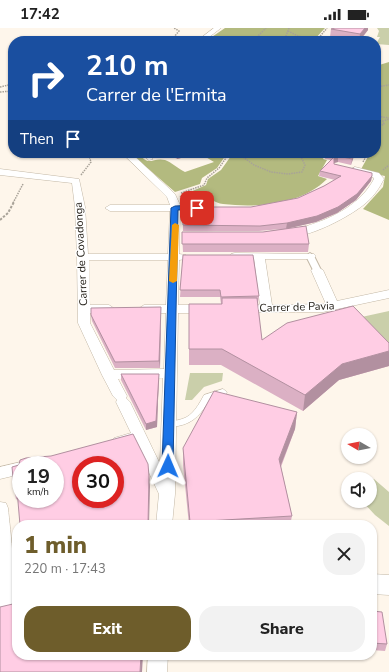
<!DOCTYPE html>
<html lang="en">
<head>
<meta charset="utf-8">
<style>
	:root { --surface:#fff; --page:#f2f2f2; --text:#222; --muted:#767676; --accent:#6e5d2b }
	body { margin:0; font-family:"Nunito Sans",sans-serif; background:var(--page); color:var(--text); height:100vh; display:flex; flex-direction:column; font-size:15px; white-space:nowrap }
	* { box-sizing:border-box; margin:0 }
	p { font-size:13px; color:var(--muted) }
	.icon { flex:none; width:22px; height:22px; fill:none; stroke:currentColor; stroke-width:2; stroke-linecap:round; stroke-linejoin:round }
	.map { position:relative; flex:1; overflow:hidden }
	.sheet { position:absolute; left:12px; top:492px; width:365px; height:140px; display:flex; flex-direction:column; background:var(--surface); border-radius:16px; box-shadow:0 1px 3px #0004 }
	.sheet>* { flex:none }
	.hud { position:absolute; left:8px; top:8px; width:373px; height:122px; border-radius:16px; box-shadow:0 1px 3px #0004; background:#1a4fa0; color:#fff; overflow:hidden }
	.needle { width:26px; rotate:279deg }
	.fabs { position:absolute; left:341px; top:400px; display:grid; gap:8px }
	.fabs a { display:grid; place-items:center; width:36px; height:36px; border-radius:50%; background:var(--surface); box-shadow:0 1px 3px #0004; font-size:20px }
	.speed { position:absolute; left:12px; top:428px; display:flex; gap:8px; font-size:20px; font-weight:700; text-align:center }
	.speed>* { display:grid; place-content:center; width:52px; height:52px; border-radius:50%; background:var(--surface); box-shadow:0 1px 3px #0004; line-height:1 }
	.speed small { font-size:10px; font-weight:400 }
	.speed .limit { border:6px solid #d22; background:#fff; color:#111 }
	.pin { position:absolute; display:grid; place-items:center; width:34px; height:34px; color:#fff; margin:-17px; border-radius:8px; box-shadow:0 2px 6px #0006 }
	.me { position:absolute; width:44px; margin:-22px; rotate:1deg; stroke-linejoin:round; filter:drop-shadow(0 0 3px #0008) }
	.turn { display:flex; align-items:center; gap:14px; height:84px; padding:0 12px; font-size:18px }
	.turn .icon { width:52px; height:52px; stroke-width:2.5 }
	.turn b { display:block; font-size:28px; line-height:34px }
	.then { display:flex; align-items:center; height:38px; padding:0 12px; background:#0003; gap:8px; font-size:15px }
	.round { display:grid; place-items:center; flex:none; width:42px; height:42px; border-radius:16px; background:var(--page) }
	.head { display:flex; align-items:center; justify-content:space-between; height:68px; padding:0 12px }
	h1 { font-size:24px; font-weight:800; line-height:30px; color:var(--accent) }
	.primary-button { display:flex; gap:8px; margin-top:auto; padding:8px 12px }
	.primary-button a { flex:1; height:46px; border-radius:16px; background:var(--accent); color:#fff; font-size:16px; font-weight:800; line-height:46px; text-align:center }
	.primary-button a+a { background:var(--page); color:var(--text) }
	.status { display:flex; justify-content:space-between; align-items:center; height:28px; padding:0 20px; background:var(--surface); direction:ltr }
	.status svg { height:11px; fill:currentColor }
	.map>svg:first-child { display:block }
</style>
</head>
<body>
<div class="status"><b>17:42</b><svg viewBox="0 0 49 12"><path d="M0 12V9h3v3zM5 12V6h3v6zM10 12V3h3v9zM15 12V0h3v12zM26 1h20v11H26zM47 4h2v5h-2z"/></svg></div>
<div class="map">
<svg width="389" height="644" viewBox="0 0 389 644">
	<rect width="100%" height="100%" fill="#fef6eb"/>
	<path fill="#cacfaa" d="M377,0H389V17L376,16L380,9H377L379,3Z
		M389,283V323L357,290Z
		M190,345H223L222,353L204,359L192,372H185Z
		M374,451L389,464V498L375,487L362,473H370V453Z"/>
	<path fill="#b3ba7f" d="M225,0H325L314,12L206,13Z
		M389,34V192L363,181L383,159L385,148L360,143L370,125H376V38Z
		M130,125H139C149,140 152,129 165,132C171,134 179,141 185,144L214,134L199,125L226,127L217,140L202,150L200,156L175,164Z
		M228,125H325L323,131L327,132L318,148L327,151C301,177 258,180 223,176C215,175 208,169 200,168C193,167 186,169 179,169L206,157L208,151L221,142L231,128Z"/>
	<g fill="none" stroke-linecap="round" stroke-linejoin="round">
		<defs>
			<path id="service" d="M141,125H146L153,131L149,132Z
				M223,361L227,364L226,366L210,371C202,384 195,395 178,398C174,398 170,399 165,398L164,396L165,394C171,393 176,393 182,391C193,388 199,376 204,367Z"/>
			<path id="pedestrian" d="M310,225L314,228L321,242L320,244L317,245L313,242L306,228Z"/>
			<path id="minor" d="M214,0H221L204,13H197Z
				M122,125H131L175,166L180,177L186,178L187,180L180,183L179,226L186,227L188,229L186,231L179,232L178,277H207L213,281L207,285H178L175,466L172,497H156L159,466L135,415L119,419L114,418L112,414L114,410L131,405L116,374L117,372L113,368L102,347L78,295L77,229L75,179L72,155L0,147V141L79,151L85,179L88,226H168L170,183H110L105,180L110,177H170L167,169ZM89,232H168L166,277H144L138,281L144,285H166L164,341L114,342L90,295V285H109L115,281L109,277H90ZM163,350L160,436L130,374L126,370L127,368L118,351Z
				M355,139L379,145L384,151C379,160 375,167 367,174C353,187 305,213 285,208L284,206L285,204C318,196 357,183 374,151L373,149L352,144L350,142Z
				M235,225L314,226L316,228L314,230L310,231H265L272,277L326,276L311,242L317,239L323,242L337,273L389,262V270L323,284H236L234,281L236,278L260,277L254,231L231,230L229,228L231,226Z
				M21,434L27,437H21V446L0,451V439Z
				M0,474L6,475L8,480C10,501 18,560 10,577L4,579L0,578Z
				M148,627H168L167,644H147Z"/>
			<path id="tertiary" d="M372,546L389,547V567L372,566Z
				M17,559V579L0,583V561Z"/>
		</defs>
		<use href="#service" stroke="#c3b8a6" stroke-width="1"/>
		<use href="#pedestrian" stroke="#c3b8a6" stroke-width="2"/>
		<use href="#minor" stroke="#c3b8a6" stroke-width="1"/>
		<use href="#tertiary" stroke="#c3b8a6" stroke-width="1"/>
		<path stroke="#a8a298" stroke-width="1.5" stroke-dasharray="1.5 1" stroke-linecap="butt" d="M288,3L298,8L320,13
			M317,12L327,0
			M167,13L174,9L179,3L174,0
			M253,13L266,0
			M284,13L289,0
			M0,59L13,56
			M376,59L389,57
			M0,64L13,63
			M376,88L389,90
			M376,105L380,98L384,96L383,93L389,91
			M228,127L243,129L254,137L271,144L288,146L302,144L305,137L300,127L301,125
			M363,134L368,125
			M383,142L389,137
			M81,147L91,134L88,125
			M181,165L204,157L207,150L219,140L228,127L220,125
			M13,175L23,156"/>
		<path stroke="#a8a298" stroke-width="2" stroke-dasharray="2.5 1.5" stroke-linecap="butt" d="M0,192L8,185L14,174"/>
		<use href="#service" fill="#fff" fill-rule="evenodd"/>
		<use href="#pedestrian" fill="#fff" fill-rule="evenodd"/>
		<use href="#minor" fill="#fff" fill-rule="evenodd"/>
		<use href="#tertiary" fill="#fff" fill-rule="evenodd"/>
	</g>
	<path fill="#dbb0c4" d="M335,0H368V2L360,13H354L330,9L331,1Z
		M167,125H193V127L177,131Z
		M326,125H355L351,137L338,134L334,135V136L372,148L371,153L356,172L337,185L316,194L289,200L309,216L308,224H183L182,204H263L281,201L259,203H183V179H251L298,170L324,158L335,152L319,148L320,143L331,132L325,131Z
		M183,227L259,268L258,275H257L262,312L389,315V338L339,352L303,383L221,337H189V276H221V275V276L220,269H180Z
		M161,279L160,340H115L92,293L91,287Z
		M121,346H159L157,399L146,402L121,352Z
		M297,384L295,401L281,439L292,488L290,497H189L183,437V420Z
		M150,459L18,472L16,471L14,460Z
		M372,583L387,616L385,623L372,622Z
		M272,627H284L283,629L272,628Z"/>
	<path fill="#b290a0" d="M365,0H368V2L359,13L360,6Z
		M177,125H193V127L177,131Z
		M354,125H355L351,137L352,131Z
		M338,128V134L334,135V130Z
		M372,148L371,153L356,172L337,185L316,194L286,201L287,195Z
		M161,279V286L160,340L159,333Z
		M389,323V338L339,352L303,383L305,367L342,336Z
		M159,346L157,399L146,402V396Z
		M297,384L295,401L277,447L279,431Z
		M149,448L150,459L149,497H148Z
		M141,627H143L142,644H140Z"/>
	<path fill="#ffcde4" stroke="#b290a0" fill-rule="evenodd" d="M335,0H365L360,6L331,1Z
		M326,125H354L352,131L338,128L334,130V136L372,145V148L357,166L338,179L317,188L287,195L260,198L183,197V179H251L298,170L324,158L341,148L320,143L336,127L325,126Z
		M306,198L309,216H182V204H263Z
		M183,227H253L259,268L221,269L220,262H180Z
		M222,270H257L262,312L287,295L353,278L389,315V323L342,336L305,367L222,321H189V276H222Z
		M161,279L159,333L115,334L91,287V280Z
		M121,346H159L156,393L146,396Z
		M214,363L297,384L279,431L292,488L190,494L183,420Z
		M133,406L148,436L149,448L148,497H20L17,462L14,460L12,439L19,437L20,432L26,430L51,428ZM21,437H55V471H21ZM81,437H115V471H81Z
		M17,575V627H141L140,644H0V579Z
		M372,583L382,584L387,616L372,615Z"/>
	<path fill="#1a73e8" stroke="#114b97" d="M197,177L200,180L199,181L178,182L173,438L168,442L162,438L171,180L175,178Z"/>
	<path fill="#f59e0b" d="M175,195L179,197L177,253L173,255L169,253L172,197Z"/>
	<g text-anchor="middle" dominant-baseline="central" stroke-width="3" stroke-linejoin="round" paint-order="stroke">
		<g font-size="11" fill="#26221b" stroke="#fff">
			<text transform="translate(81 226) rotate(-93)">Carrer de Covadonga</text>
			<text transform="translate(297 279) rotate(-2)">Carrer de Pavia</text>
		</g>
	</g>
</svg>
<div class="fabs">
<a><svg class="needle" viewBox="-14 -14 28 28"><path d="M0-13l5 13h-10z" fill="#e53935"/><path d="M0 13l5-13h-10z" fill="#767676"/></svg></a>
<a><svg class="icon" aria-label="sound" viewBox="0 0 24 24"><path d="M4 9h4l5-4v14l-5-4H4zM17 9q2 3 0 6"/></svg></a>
</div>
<div class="speed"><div>19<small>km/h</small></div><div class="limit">30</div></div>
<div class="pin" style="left:197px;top:180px;background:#d93025"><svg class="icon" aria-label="arrive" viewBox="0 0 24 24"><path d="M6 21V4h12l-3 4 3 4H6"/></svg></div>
<svg class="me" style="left:168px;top:438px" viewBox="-20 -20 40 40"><path d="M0-17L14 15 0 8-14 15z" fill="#1a73e8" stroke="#fff" stroke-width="4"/></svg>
<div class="hud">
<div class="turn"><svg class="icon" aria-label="right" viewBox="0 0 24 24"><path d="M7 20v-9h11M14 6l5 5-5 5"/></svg><div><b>210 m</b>Carrer de l'Ermita</div></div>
<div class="then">Then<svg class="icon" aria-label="arrive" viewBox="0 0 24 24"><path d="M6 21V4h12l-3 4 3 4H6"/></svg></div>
</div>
<section class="sheet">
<div class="head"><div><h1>1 min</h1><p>220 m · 17:43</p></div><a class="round"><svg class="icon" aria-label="close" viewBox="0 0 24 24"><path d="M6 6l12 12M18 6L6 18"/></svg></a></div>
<div class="primary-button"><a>Exit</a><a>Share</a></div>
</section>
</div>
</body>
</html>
